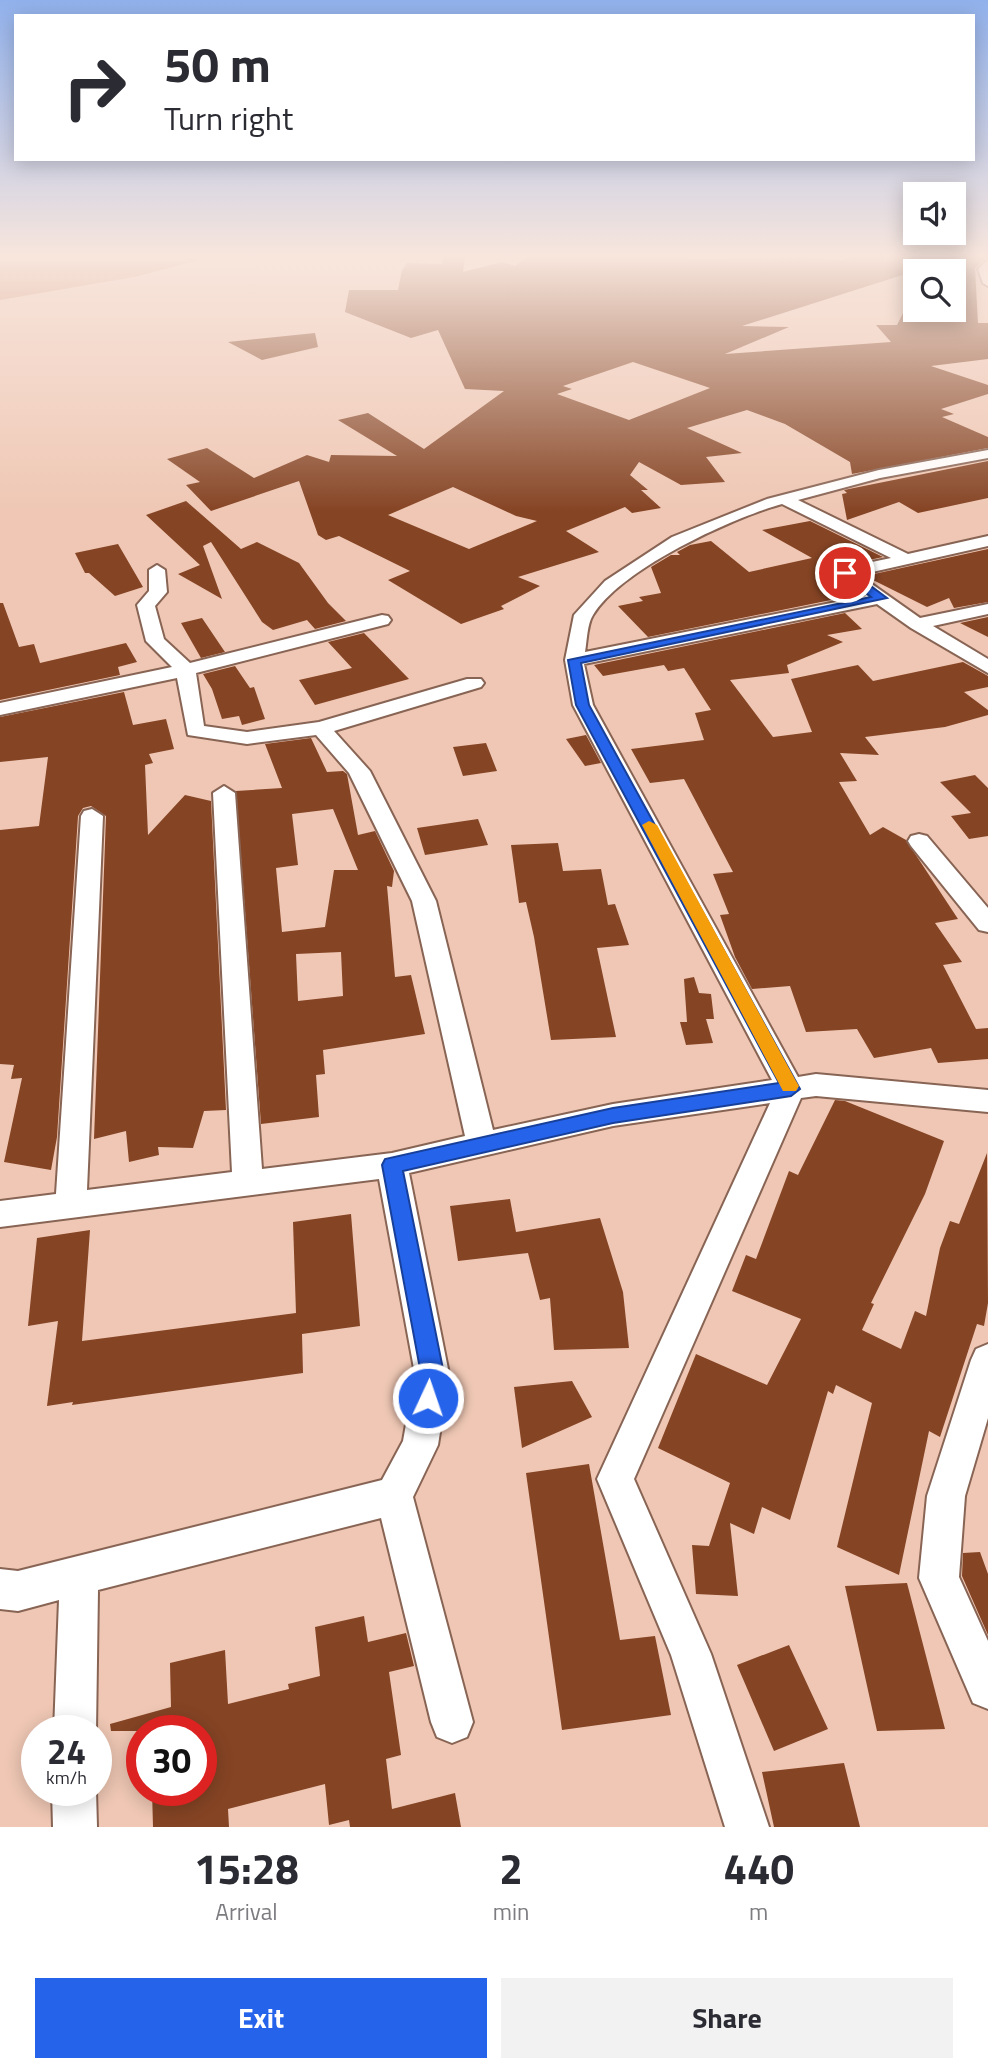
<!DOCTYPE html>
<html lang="en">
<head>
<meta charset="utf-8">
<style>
	:root { --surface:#fff; --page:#f2f2f3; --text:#2b2b33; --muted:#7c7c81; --accent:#2563eb }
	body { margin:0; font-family:"Titillium Web",sans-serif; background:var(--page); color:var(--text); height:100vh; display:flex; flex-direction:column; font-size:26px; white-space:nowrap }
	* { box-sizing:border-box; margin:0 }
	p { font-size:23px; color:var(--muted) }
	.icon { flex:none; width:38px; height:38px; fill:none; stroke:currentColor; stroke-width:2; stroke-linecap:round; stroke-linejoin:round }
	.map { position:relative; height:1827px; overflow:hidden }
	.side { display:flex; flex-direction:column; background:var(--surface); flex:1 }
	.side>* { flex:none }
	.guide { position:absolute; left:14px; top:14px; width:961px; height:147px; border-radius:0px; box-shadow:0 4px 18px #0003; background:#fff; color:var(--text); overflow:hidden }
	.tools { position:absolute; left:903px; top:182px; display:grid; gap:14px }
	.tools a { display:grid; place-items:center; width:63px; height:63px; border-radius:0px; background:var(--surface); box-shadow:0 4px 18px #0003; font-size:35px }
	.speed { position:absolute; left:21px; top:1715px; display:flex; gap:14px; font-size:35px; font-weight:700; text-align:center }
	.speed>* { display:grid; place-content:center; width:91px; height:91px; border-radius:50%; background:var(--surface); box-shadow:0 4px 18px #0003; line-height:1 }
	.speed small { font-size:18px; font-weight:400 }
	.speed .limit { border:10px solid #d22; background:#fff; color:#111 }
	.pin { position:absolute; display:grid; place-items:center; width:60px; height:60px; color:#fff; margin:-30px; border:4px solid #fff; border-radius:50%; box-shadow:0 2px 7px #0007 }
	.me { position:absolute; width:77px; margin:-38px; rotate:3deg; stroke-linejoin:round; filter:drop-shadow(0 0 5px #0008) }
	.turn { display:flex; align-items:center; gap:24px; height:147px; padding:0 35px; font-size:32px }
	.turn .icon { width:91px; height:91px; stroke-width:2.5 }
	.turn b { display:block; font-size:49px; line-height:60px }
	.eta { display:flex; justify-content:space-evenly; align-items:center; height:119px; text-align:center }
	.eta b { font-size:42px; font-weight:700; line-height:49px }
	.action { display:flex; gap:14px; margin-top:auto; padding:14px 35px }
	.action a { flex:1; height:80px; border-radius:0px; background:var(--accent); color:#fff; font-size:28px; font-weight:700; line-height:80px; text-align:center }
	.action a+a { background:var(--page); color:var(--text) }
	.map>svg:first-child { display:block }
</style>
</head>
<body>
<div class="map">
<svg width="988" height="1827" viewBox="0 0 988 1827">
	<rect width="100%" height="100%" fill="#efc7b4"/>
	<path fill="#c88260" d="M0,256H215L134,277L0,300Z"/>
	<path fill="#854424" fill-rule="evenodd" d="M443,256H465L463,272L502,262L515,266L529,256H688V259L804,257L841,260L852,256H988L975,268L978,323H988V359L931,366L988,385V394L941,409L954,414L942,417L988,437V448L852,474L850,462L785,424L747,410L687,428L742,453L706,457L725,482L681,485L639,462L630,475L648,490H641L661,508L632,513L625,507L566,531L599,552L518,577L540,586L501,606L504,609L461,624L388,580L410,571L339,536L326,540L318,535L299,481L211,511L186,485L200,482L167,459L207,448L254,478L307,455L329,462L331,455L397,456L338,420L368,413L424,449L504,391L465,389L438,330L411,338L345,312L349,290H398L402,270L407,263L442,264ZM915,271H954V310H915V289L897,325H876L891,342L725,354L789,327L742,326ZM633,362L710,388L629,420L557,394L572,389L563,386ZM453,487L516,516L537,521L469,549L388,515Z
		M315,333L318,347L262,360L228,342Z
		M988,461V498L918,513L899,502L847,520L842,494L847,493L844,490Z
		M186,501L241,549L257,542L299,563L328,603L346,621L315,629L307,620L273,630L262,622L211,542L203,546L222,599L178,574L200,565L146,515Z
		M810,521L883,557L837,567L834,575L854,590L826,595L831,600L648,637L618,606L643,601L639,597L661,593L651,567L671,555H680L677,552L690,545L711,541L749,572L812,558L762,530Z
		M118,544L143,587L115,596L89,573H85L75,553Z
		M988,549V602L954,608L949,598L927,607L865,576Z
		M0,603H3L19,647L34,644L40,663L126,643L137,662L118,667L120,675L0,700Z
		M845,613L862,629L827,635L843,642L787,665L789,673L730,680L773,737L812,732L791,679L858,665L873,681L963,662L988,676V687L964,692L988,710V715L945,727L865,737L879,755L840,753L857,781L839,782L870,835L883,827L906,840L958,919L935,923L962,962L943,965L976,1029L988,1028V1059L938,1063L931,1048L874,1058L857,1029L806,1032L790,986L752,989L735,957L720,915L729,914L713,874L733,872L684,779L650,783L631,749L704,740L695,713L711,710L684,668L668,671L664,665L603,676L594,665Z
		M988,617V637L960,623Z
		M202,618L225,652L201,658L181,623Z
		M364,633L409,679L315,705L299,680L352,668L328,642Z
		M235,666L250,688L254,687L265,719L242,725L239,716L222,719L212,689L203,674Z
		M124,692L133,725L166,719L174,749L149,754L153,763L145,765L148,835L185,795L211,801L226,1110L204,1111L193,1148L158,1147L159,1155L129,1162L126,1131L94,1139L106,816L91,806L83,808L78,816L57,1137L51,1170L4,1162L22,1078L11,1079L14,1065L0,1064V830L39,826L48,757L0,762V717Z
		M586,735L601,763L585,766L566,739Z
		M311,738L327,772L343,771L347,774L358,835L375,831L394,871L392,887L387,886L395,977L411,975L425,1034L323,1050L325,1074L316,1075L319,1117L261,1124L236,791L282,788L265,744ZM333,809L358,870H334L325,927L282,932L276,868L298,865L292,814ZM341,952L343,996L298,1001L296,954Z
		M486,743L497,771L463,776L453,747Z
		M975,775L988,788V836L969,839L951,816L971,813L940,782Z
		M478,819L488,845L425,855L417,828Z
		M558,843L563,871L601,869L608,905L615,904L629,945L597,948L616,1037L551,1040L534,937L526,902L519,903L511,845Z
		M694,977L699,993L711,994L714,1019H706L713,1043L686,1045L680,1022H687L684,979Z
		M835,1100L845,1101L944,1141L925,1194L871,1303L874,1304L862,1330L901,1349L915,1311L926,1316L940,1248L950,1221L959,1224L987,1153L988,1303L984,1326L977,1324L940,1437L929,1431L899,1575L837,1547L872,1403L836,1385L833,1394L828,1391L790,1520L762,1507L754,1534L730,1523L738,1596L696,1594L692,1545L709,1546L730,1483L658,1448L696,1354L767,1385L801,1319L732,1291L746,1255L756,1259L789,1171L798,1175Z
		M510,1199L516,1232L600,1218L623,1292L629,1348L554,1350L550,1298L540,1300L528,1253L458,1261L450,1206Z
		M351,1214L360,1326L302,1334L303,1373L72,1405L73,1402L47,1406L58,1321L28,1326L37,1238L90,1230L82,1341L296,1313L293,1222Z
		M572,1381L592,1417L522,1448L514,1387Z
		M589,1464L620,1640L655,1636L671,1715L562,1730L526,1473Z
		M980,1552L988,1574V1635L962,1576L963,1553Z
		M907,1583L945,1729L877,1731L845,1586Z
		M364,1616L368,1642L406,1633L414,1666L389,1672L401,1755L386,1759L392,1809L455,1793L461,1827H350L349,1820L329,1825L325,1784L228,1809L229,1827H153L152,1790H201V1731H111L110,1724L171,1707L170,1663L225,1650L228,1704L289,1689L288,1684L320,1676L315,1627Z
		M789,1645L828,1729L774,1751L737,1665Z
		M844,1763L860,1827H774L762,1772Z"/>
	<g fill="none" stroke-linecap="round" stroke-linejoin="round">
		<defs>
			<path id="minor" d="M988,260V286L983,283L978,269Z
				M988,450V458L880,478L798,500L908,554L988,536V546L859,575L920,618L988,604V614L933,626L988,659V673L911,628L877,604L584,664L593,705L798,1077L816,1074L988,1090V1112L816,1096L801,1098L634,1479L711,1654L769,1827H725L671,1655L597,1479L770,1103L613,1126L409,1173L449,1374L438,1445L413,1497L473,1722L467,1737L452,1743L437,1737L431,1722L381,1518L98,1590L96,1731H54L59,1600L18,1611L0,1609V1569L18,1571L382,1480L403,1441L415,1374L379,1179L0,1227V1201L56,1194L81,816L84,811L92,809L103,816L87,1190L232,1172L213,793L224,786L235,793L262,1169L392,1153L465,1136L412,901L349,773L316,735L247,744L188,735L177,678L0,715V703L172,667L146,641L137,605L149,591V570L157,565L165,570L167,592L155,606L164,639L190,663L382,615L388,616L391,620L388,624L196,673L204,726L247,732L319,722L467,679H481L484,683L481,687L334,731L370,771L436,901L493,1130L613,1104L772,1080L573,705L565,660L574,615L605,581L672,537L767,499L879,470ZM782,504L891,558L839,569L836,573L866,596L585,652C587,641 587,624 593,615C621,569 731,518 782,504Z
				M919,834L927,836L988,908V932L979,930L911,846L908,841L911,836Z
				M988,1344V1418L965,1496L959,1577L988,1641V1709L973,1703L919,1578L927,1496L971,1360L976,1349Z
				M52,1790H96L97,1827H53Z"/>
		</defs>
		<use href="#minor" stroke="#886454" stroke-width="4"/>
		<use href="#minor" fill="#fff" fill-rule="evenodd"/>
	</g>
	<linearGradient id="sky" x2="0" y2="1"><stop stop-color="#91b1ec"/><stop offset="0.5" stop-color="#f8e6dd"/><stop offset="1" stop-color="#f8e6dd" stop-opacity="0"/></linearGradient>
	<rect width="988" height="512" fill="url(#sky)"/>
	<path fill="#2563eb" stroke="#184099" stroke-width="2" d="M841,570H849L887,598L581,663L589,705L800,1089L791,1096L613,1123L403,1171L444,1374L436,1405L428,1409L420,1405L417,1398L421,1374L382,1165L385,1159L613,1108L779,1083L576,705L568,660L871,597L841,575Z"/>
	<path fill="#f59e0b" d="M649,821L657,825L796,1081L799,1086L796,1091H783L642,825Z"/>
</svg>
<div class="tools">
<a><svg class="icon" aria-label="sound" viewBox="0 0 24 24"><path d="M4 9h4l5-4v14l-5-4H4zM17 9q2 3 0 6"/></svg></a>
<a><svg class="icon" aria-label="search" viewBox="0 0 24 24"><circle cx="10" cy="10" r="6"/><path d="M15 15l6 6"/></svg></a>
</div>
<div class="speed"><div>24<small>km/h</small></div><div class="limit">30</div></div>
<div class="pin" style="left:845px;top:573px;background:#d93025"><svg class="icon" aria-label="arrive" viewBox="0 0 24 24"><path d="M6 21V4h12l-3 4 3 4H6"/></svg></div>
<svg class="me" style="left:428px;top:1398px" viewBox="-20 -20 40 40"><circle r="17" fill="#2563eb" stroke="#fff" stroke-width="3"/><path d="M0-11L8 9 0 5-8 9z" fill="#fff"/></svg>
<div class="guide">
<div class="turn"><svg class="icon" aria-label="right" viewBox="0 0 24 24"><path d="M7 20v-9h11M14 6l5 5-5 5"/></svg><div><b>50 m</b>Turn right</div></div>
</div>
</div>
<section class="side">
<div class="eta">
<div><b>15:28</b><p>Arrival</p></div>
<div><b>2</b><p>min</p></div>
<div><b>440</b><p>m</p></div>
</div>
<div class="action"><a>Exit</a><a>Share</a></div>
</section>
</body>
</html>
